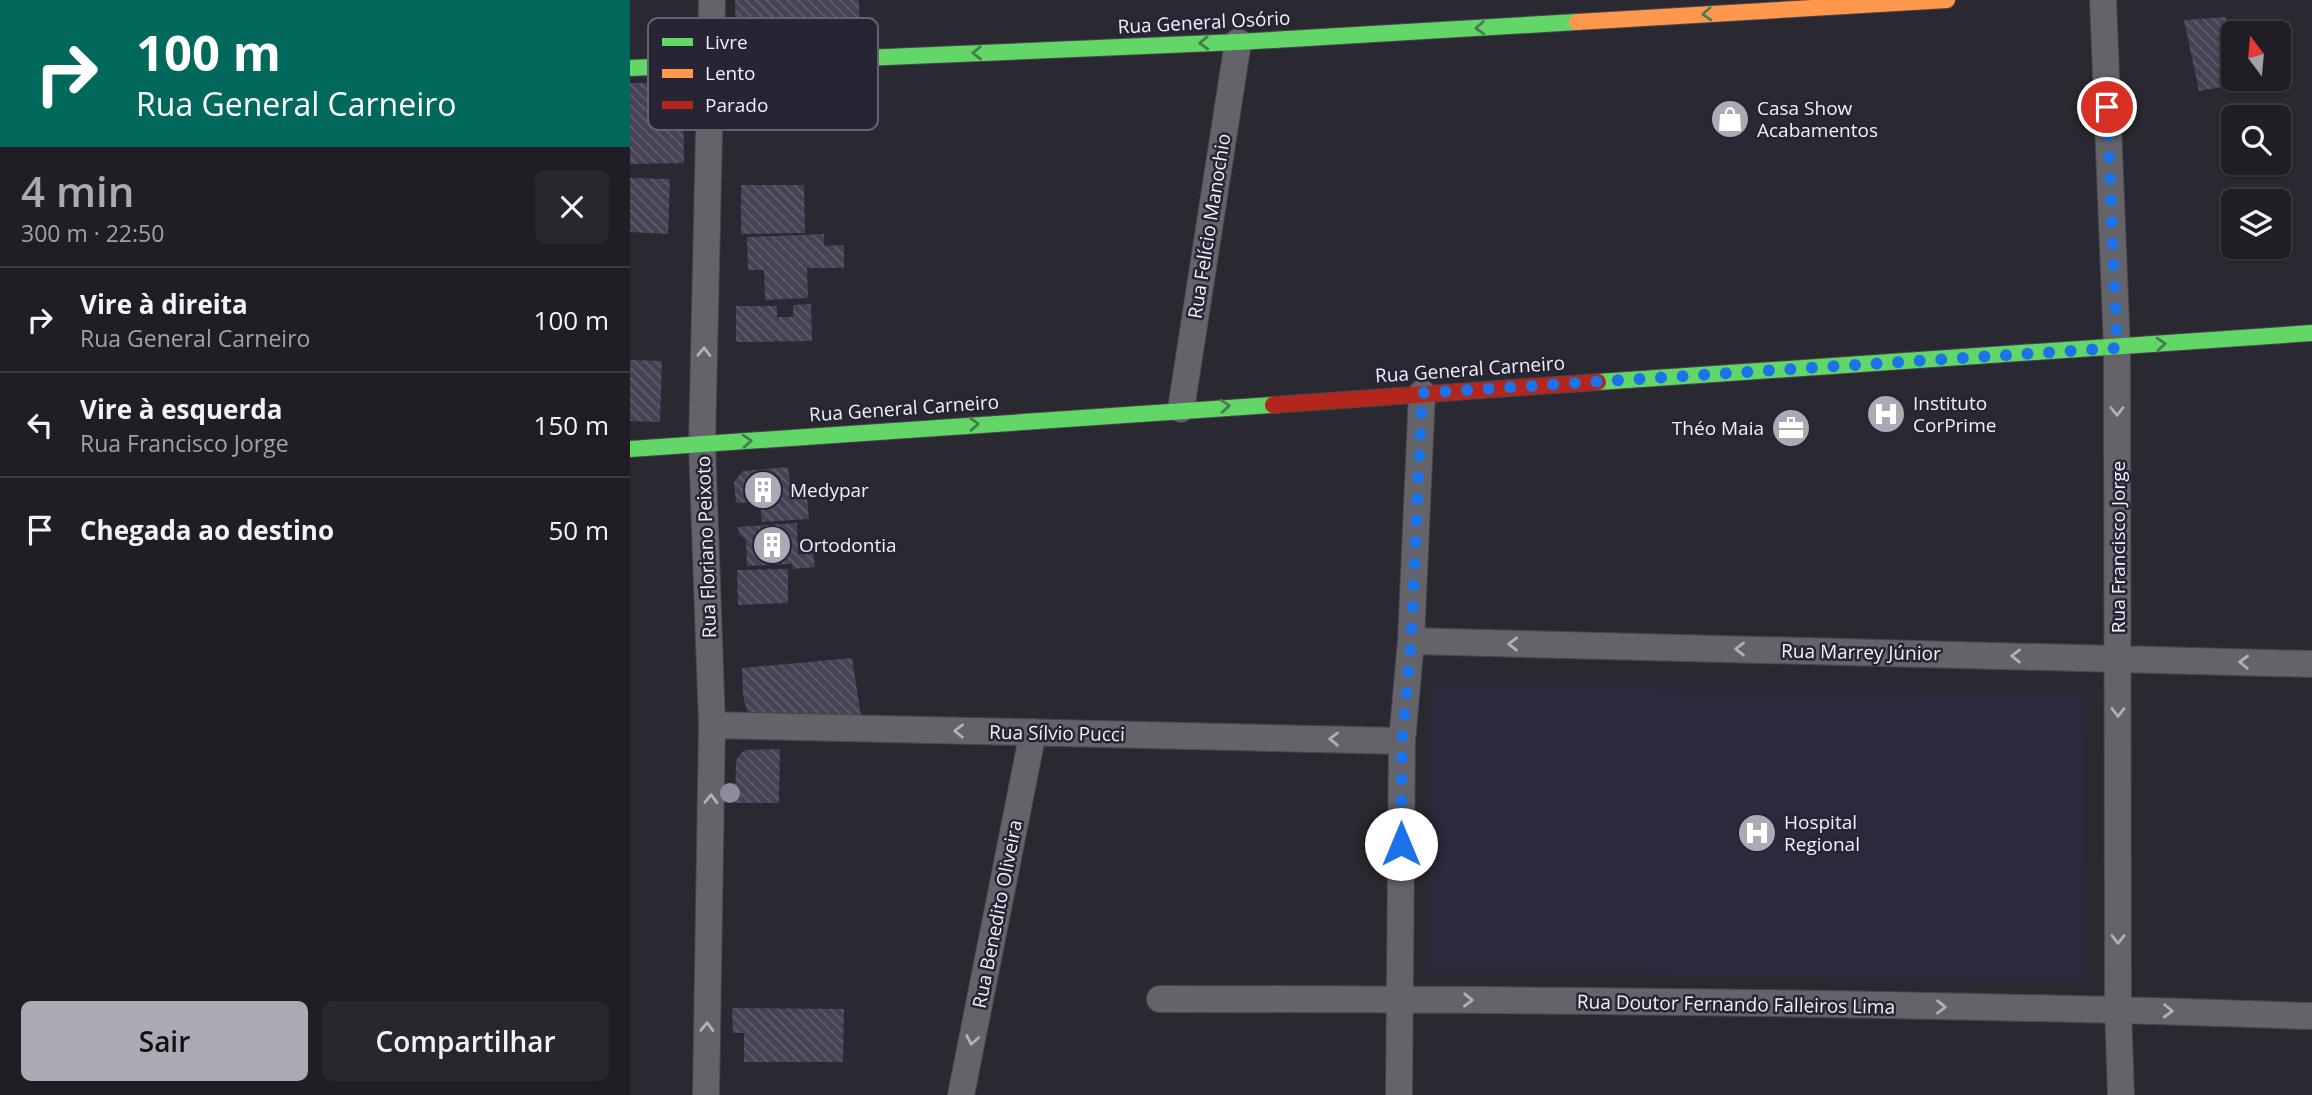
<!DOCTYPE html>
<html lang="pt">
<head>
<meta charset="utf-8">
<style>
	:root { --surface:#201e24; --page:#28272c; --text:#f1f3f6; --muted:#a2a2a6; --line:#3d3c41; --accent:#aba9b3 }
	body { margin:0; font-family:"Open Sans",sans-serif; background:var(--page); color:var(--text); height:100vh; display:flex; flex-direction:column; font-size:26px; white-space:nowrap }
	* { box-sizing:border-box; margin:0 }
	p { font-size:23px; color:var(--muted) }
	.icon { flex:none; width:38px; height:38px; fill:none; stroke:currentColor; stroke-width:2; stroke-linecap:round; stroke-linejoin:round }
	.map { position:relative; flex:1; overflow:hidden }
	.details { display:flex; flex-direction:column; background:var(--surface); width:630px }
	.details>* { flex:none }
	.top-card { background:#00695c; color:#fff; overflow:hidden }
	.needle { width:46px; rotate:344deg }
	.fabs { position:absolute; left:1591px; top:21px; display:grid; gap:14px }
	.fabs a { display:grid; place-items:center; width:70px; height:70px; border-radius:10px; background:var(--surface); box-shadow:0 2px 5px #0004,0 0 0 2px var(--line); font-size:35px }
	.pin { position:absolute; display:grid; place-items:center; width:60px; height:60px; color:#fff; margin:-30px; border:4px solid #fff; border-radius:50%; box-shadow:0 2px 7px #0007 }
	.me { position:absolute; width:77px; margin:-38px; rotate:0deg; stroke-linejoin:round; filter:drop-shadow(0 0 5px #0008) }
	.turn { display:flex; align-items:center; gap:24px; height:147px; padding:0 21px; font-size:32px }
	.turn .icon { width:91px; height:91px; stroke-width:2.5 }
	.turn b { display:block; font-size:49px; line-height:60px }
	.round { display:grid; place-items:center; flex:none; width:74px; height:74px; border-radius:10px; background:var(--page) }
	.head { display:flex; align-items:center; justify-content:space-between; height:119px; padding:0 21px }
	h1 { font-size:42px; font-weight:600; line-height:52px; color:var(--accent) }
	.primary-button { display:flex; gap:14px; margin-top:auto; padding:14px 21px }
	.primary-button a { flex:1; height:80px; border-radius:10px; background:var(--accent); color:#111; font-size:28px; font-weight:600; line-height:80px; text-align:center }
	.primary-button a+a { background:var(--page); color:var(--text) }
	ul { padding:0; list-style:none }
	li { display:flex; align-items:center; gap:21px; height:105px; padding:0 21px; border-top:2px solid var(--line) }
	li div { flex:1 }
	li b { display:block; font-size:26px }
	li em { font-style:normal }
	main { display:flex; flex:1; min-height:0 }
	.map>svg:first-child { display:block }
</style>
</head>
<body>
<main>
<section class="details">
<div class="top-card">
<div class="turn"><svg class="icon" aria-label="right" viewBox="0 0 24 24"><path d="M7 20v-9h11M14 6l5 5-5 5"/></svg><div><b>100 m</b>Rua General Carneiro</div></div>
</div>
<div class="head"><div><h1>4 min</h1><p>300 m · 22:50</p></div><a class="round"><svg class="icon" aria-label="close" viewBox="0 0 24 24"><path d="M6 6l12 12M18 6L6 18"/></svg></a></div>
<ul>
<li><svg class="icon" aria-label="right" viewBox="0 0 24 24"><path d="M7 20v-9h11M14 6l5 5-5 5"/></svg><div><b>Vire à direita</b><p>Rua General Carneiro</p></div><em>100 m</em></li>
<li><svg class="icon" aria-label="left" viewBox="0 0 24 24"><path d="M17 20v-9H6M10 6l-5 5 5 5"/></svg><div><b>Vire à esquerda</b><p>Rua Francisco Jorge</p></div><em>150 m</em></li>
<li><svg class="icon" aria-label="arrive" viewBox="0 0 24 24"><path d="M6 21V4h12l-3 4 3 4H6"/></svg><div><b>Chegada ao destino</b></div><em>50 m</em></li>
</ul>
<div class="primary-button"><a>Sair</a><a>Compartilhar</a></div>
</section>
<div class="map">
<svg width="1682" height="1095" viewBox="0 0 1682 1095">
	<defs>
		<pattern id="building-back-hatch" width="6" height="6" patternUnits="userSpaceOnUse" patternTransform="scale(1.75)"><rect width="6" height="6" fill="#464153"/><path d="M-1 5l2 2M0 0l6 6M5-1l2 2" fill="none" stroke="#615d6d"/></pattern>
	</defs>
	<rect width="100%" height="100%" fill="#2a2830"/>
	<path fill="#2c293c" d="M803,687L1456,694L1452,979L799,972Z"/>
	<path fill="url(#building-back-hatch)" d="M105,0H229L230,40L106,43Z
		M1596,17L1603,44V79H1612L1613,83L1569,91L1554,20Z
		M0,83H43L53,92L54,163L0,164Z
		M0,178L40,179L38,234L0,232Z
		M111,185H174L175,233L111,234Z
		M194,234V246L214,245V268H177L178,298L135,300L134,270H118L117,237Z
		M181,304L182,341L106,342V306H147V317H163V305Z
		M0,360L32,361L30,422L0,421Z
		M158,467L162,498L177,497L179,519L132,522L130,502L106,503L104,482L113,471Z
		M167,523L168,554L183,553L185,567L163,569L162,564L117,566L116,540L109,534L108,527Z
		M158,569V603L108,605L107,570Z
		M222,658L231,716L127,714L117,711L113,695L112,668Z
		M150,749L149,803H105L106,760L114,750Z
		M102,1008L214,1009L213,1062H114V1033H103Z"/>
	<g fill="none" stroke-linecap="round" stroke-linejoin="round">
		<defs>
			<path id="street" d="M1473,0L1487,348L1488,1009L1491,1095
				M551,409L608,42
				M781,641L1682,664
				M82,725L772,741
				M530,999C914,999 1298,1003 1682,1016
				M76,1095L82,725L72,444L82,0
				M331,1095L403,732
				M769,1095L772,741L781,641L792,393"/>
			<path id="fast" d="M0,68L608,42L947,22
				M968,382L1682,333
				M0,449L643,405"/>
			<path id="slow" d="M947,22L1317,0"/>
			<path id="jam" d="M643,405L968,382"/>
		</defs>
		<use href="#street" stroke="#47464d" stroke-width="28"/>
		<use href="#fast" stroke="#47464d" stroke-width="18"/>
		<use href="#slow" stroke="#47464d" stroke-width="18"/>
		<use href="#jam" stroke="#47464d" stroke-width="18"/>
		<use href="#street" stroke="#64636a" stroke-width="26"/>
		<use href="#fast" stroke="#63d668" stroke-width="16"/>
		<use href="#slow" stroke="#ff974d" stroke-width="16"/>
		<use href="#jam" stroke="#b3261e" stroke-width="16"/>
	</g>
	<circle fill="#8e8c9b" cx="100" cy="793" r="10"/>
	<defs><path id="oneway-chevron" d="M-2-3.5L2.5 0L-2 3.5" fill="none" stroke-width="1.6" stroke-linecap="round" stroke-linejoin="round" transform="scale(1.75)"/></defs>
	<g stroke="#457e4e">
		<use href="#oneway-chevron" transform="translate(1077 14) rotate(177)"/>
		<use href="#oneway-chevron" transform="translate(850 28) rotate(177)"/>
		<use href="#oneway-chevron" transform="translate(574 43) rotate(178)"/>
		<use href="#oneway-chevron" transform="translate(347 53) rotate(178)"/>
		<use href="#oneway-chevron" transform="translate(1531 344) rotate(-4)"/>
		<use href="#oneway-chevron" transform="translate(595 406) rotate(-4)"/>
		<use href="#oneway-chevron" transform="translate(344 424) rotate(-4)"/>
		<use href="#oneway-chevron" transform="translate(117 441) rotate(-4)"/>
	</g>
	<g stroke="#b1b0b9">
		<use href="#oneway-chevron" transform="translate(74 352) rotate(-89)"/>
		<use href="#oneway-chevron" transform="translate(1487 411) rotate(90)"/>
		<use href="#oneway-chevron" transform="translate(883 644) rotate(-179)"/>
		<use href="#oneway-chevron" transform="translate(1110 649) rotate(-179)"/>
		<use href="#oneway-chevron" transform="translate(1386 656) rotate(-179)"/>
		<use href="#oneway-chevron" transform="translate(1614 662) rotate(-178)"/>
		<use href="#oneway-chevron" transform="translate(1488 712) rotate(90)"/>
		<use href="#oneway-chevron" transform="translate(329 731) rotate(-179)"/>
		<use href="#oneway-chevron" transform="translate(704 739) rotate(-179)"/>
		<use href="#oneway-chevron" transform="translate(81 799) rotate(-89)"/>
		<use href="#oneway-chevron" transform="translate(1488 939) rotate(90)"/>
		<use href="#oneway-chevron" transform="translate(838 1000) rotate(1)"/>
		<use href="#oneway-chevron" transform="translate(1311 1007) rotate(1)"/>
		<use href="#oneway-chevron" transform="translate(1538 1011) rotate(2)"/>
		<use href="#oneway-chevron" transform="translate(77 1027) rotate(-89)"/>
		<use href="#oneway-chevron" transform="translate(342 1040) rotate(101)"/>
	</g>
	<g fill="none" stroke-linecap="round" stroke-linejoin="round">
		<path stroke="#1a73e8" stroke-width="12" stroke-dasharray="0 21.6" d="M771,844L772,741L781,641L792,393L1487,348L1477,107"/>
	</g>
	<defs>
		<symbol id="shop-disc" viewBox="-11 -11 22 22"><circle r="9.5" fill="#aba9b3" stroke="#272534"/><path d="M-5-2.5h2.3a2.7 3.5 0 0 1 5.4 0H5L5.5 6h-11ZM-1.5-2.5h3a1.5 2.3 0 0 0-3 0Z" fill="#fff"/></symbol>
		<symbol id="hospital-disc" viewBox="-11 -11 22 22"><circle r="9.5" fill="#aba9b3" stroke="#272534"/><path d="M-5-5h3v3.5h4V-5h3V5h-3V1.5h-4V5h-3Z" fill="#fff"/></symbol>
		<symbol id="office-disc" viewBox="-11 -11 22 22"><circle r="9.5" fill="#aba9b3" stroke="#272534"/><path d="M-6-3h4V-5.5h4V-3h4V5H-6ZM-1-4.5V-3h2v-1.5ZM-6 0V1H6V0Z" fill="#fff"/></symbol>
		<symbol id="building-disc" viewBox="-11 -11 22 22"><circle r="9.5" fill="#aba9b3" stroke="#272534"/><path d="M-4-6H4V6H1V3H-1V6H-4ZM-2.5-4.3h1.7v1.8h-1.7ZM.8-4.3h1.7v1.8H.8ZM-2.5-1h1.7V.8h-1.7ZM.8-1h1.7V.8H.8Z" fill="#fff"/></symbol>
	</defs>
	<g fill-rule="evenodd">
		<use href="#shop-disc" x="1078" y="97" width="44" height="44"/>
		<use href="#hospital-disc" x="1234" y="392" width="44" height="44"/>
		<use href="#office-disc" x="1139" y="406" width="44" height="44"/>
		<use href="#building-disc" x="111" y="468" width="44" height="44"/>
		<use href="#building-disc" x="120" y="523" width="44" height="44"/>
		<use href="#hospital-disc" x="1105" y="811" width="44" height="44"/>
	</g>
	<g text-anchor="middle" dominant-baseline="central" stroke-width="5" stroke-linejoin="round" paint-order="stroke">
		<g font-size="19" fill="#f0effa" stroke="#272534">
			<text transform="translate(574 22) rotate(-3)">Rua General Osório</text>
			<text transform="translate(579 226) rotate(-81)">Rua Felício Manochio</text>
			<text transform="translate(840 369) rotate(-4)">Rua General Carneiro</text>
			<text transform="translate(274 408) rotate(-4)">Rua General Carneiro</text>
			<text transform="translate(76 547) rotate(-92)">Rua Floriano Peixoto</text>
			<text transform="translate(1488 547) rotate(-90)">Rua Francisco Jorge</text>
			<text transform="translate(1231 652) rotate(1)">Rua Marrey Júnior</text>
			<text transform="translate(427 733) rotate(1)">Rua Sílvio Pucci</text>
			<text transform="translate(367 914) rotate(-79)">Rua Benedito Oliveira</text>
			<text transform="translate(1106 1004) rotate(1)">Rua Doutor Fernando Falleiros Lima</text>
		</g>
		<g font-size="19" fill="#f0effa" stroke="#272534" text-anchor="start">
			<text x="1127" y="108">Casa Show<tspan x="1127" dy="22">Acabamentos</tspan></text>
			<text x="1283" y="403">Instituto<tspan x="1283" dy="22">CorPrime</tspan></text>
			<text x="1134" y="428" text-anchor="end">Théo Maia</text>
			<text x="160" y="490">Medypar</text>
			<text x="169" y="545">Ortodontia</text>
			<text x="1154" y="822">Hospital<tspan x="1154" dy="22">Regional</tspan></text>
		</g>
	</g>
	<rect x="18" y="18" width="230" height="112" rx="10" fill="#272534" stroke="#63626f" stroke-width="2"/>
	<rect x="32" y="38" width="31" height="8" fill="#63d668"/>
	<rect x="32" y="69" width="31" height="9" fill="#ff974d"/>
	<rect x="32" y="101" width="31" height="8" fill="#b3261e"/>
	<g font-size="19" fill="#f0effa">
		<text x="75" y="49">Livre</text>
		<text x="75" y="80">Lento</text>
		<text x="75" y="112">Parado</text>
	</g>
</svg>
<div class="fabs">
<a><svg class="needle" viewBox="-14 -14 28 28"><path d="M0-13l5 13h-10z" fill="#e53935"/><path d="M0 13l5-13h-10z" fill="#a2a2a6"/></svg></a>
<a><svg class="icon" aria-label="search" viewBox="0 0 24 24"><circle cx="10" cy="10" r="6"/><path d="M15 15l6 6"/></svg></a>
<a><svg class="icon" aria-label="layers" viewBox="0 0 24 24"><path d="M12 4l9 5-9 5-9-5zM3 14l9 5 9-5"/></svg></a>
</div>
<div class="pin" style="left:1477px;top:107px;background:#d93025"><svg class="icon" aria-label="arrive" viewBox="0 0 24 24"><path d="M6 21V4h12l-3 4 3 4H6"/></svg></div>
<svg class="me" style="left:771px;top:844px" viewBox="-20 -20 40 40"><circle r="19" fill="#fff"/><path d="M0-13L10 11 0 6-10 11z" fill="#1a73e8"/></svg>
</div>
</main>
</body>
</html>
